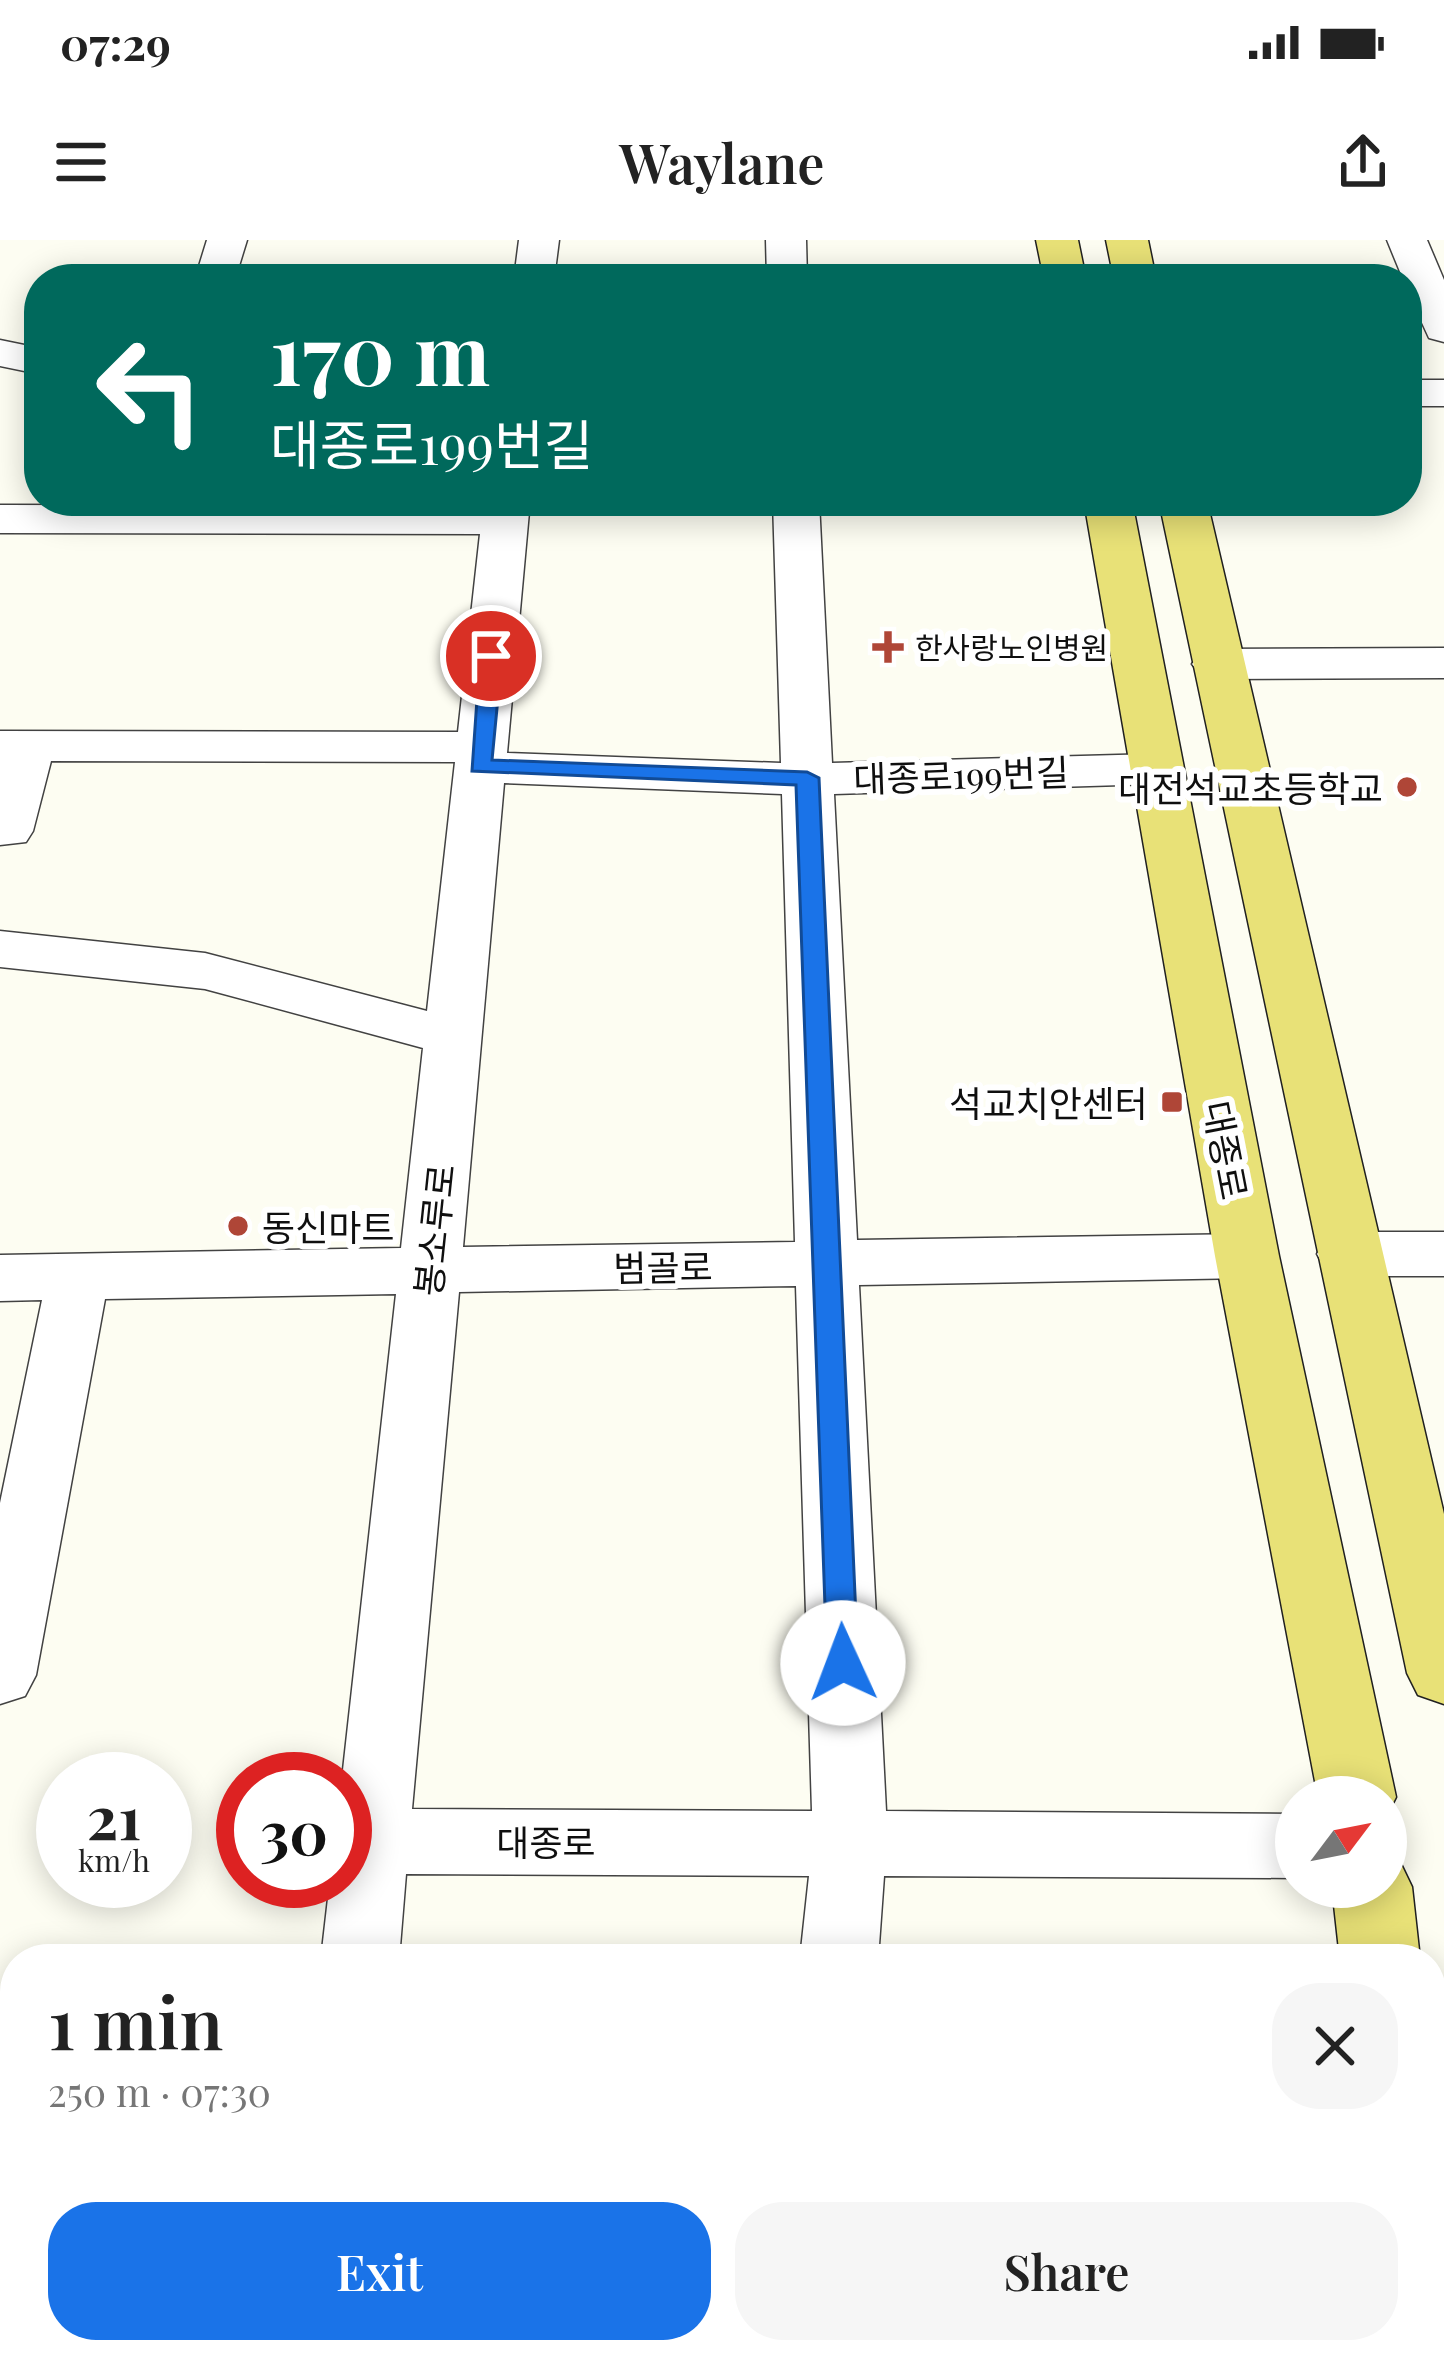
<!DOCTYPE html>
<html lang="en">
<head>
<meta charset="utf-8">
<style>
	:root { --surface:#fff; --page:#f6f6f6; --text:#222; --muted:#767676; --accent:#1a73e8 }
	body { margin:0; font-family:"Playfair Display","Noto Sans KR",serif; background:var(--page); color:var(--text); height:100vh; display:flex; flex-direction:column; font-size:45px; white-space:nowrap }
	* { box-sizing:border-box; margin:0 }
	p { font-size:39px; color:var(--muted) }
	.icon { flex:none; width:66px; height:66px; fill:none; stroke:currentColor; stroke-width:2; stroke-linecap:round; stroke-linejoin:round }
	.map { position:relative; flex:1; overflow:hidden }
	.side { position:absolute; left:0px; top:1704px; width:1446px; height:420px; display:flex; flex-direction:column; background:var(--surface); border-radius:48px 48px 0 0; box-shadow:0 6px 30px #0003 }
	.side>* { flex:none }
	.top-card { position:absolute; left:24px; top:24px; width:1398px; height:252px; border-radius:48px; box-shadow:0 6px 30px #0003; background:#00695c; color:#fff; overflow:hidden }
	.needle { width:78px; rotate:58deg }
	.controls { position:absolute; left:1275px; top:1536px; display:grid; gap:24px }
	.controls a { display:grid; place-items:center; width:132px; height:132px; border-radius:50%; background:var(--surface); box-shadow:0 6px 30px #0003; font-size:60px }
	.speed { position:absolute; left:36px; top:1512px; display:flex; gap:24px; font-size:60px; font-weight:700; text-align:center }
	.speed>* { display:grid; place-content:center; width:156px; height:156px; border-radius:50%; background:var(--surface); box-shadow:0 6px 30px #0003; line-height:1 }
	.speed small { font-size:30px; font-weight:400 }
	.speed .limit { border:18px solid #d22; background:#fff; color:#111 }
	.pin { position:absolute; display:grid; place-items:center; width:102px; height:102px; color:#fff; margin:-51px; border:6px solid #fff; border-radius:50%; box-shadow:0 3px 12px #0007 }
	.me { position:absolute; width:132px; margin:-66px; rotate:358deg; stroke-linejoin:round; filter:drop-shadow(0 0 9px #0008) }
	.turn { display:flex; align-items:center; gap:42px; height:252px; padding:0 48px; font-size:54px }
	.turn .icon { width:156px; height:156px; stroke-width:2.5 }
	.turn b { display:block; font-size:84px; line-height:102px }
	.round { display:grid; place-items:center; flex:none; width:126px; height:126px; border-radius:48px; background:var(--page) }
	.head { display:flex; align-items:center; justify-content:space-between; height:204px; padding:0 48px }
	h1 { font-size:72px; font-weight:600; line-height:90px }
	.cta { display:flex; gap:24px; margin-top:auto; padding:24px 48px }
	.cta a { flex:1; height:138px; border-radius:48px; background:var(--accent); color:#fff; font-size:48px; font-weight:600; line-height:138px; text-align:center }
	.cta a+a { background:var(--page); color:var(--text) }
	.status { display:flex; justify-content:space-between; align-items:center; height:84px; padding:0 60px; background:var(--surface); direction:ltr }
	.status svg { height:33px; fill:currentColor }
	header { display:flex; justify-content:space-between; align-items:center; height:156px; padding:0 48px; background:var(--surface); font-size:54px; font-weight:600 }
	.map>svg:first-child { display:block }
</style>
</head>
<body>
<div class="status"><b>07:29</b><svg viewBox="0 0 49 12"><path d="M0 12V9h3v3zM5 12V6h3v6zM10 12V3h3v9zM15 12V0h3v12zM26 1h20v11H26zM47 4h2v5h-2z"/></svg></div>
<header><svg class="icon" aria-label="menu" viewBox="0 0 24 24"><path d="M4 6h16M4 12h16M4 18h16"/></svg>Waylane<svg class="icon" aria-label="share" viewBox="0 0 24 24"><path d="M12 15V3M7 8l5-5 5 5M5 13v7h14v-7"/></svg></header>
<div class="map">
<svg width="1444" height="2124" viewBox="0 0 1444 2124">
	<rect width="100%" height="100%" fill="#fdfdf2"/>
	<g fill="none" stroke-linecap="round" stroke-linejoin="round">
		<defs>
			<path id="minor" d="M207,0H247L235,39H195Z
				M519,0H559L554,39H514Z
				M766,0H806L807,39H767Z
				M1387,0H1427L1444,40V102L1429,98L1407,50V39H1403Z
				M0,100L39,108V134L0,126Z
				M1407,140H1444V166H1407Z
				M484,261H530L507,513L781,523L773,261H819L832,523L1155,514L1173,518L1181,529L1173,540L1155,544L834,554L857,1000L1247,994L1269,1000L1278,1016L1269,1032L1247,1038L859,1045L886,1571L1296,1574V1638L884,1636L878,1719H800L809,1636L406,1634L399,1719H321L330,1641H345L342,1539L396,1054L105,1059L36,1435L25,1456L0,1464V1263L42,1060L0,1061V1015L401,1008L423,808L205,749L0,727V691L205,713L427,771L455,522L51,521L33,591L26,602L0,605V491L458,492L480,294L0,293V265L484,266ZM504,543L782,554L795,1002L463,1007ZM796,1046L812,1571L412,1569L459,1052Z
				M1444,408V438L1217,439L1200,434L1192,424L1200,414L1217,409Z
				M1348,992H1444V1036H1348L1326,1030L1317,1014L1326,998Z
				M0,1976L15,1982V2067L0,2061Z
				M99,2109H203L209,2124H105Z
				M278,2109H364L362,2124H276Z
				M762,2109H848L846,2124H760Z"/>
			<path id="major" d="M1036,0H1078L1086,39H1044Z
				M1106,0H1148L1156,39H1114Z
				M1084,261H1132L1279,1016L1396,1557L1386,1577V1557H1318L1215,1016Z
				M1159,261H1207L1444,1274V1464L1418,1455L1407,1433Z
				M1386,1617L1400,1622L1412,1647L1420,1719H1340L1332,1647H1386Z
				M1431,2069L1444,2075V2124H1375L1374,2109H1431Z"/>
		</defs>
		<use href="#minor" stroke="#424242" stroke-width="3"/>
		<use href="#major" stroke="#202020" stroke-width="3"/>
		<use href="#minor" fill="#fff" fill-rule="evenodd"/>
		<use href="#major" fill="#e8e177" fill-rule="evenodd"/>
	</g>
	<path fill="#1a73e8" stroke="#114b97" stroke-width="3" d="M491,410L502,416L492,520L807,532L819,538L858,1423L854,1432L843,1436L832,1432L827,1423L796,545L472,531L480,416Z"/>
	<g fill="#af4637" stroke="#fff" stroke-width="4.5">
		<path d="M882 389h12v12h12v12h-12v12h-12v-12h-12v-12h12z"/>
		<circle cx="1407" cy="547" r="12"/>
		<rect x="1160" y="850" width="24" height="24" rx="6"/>
		<circle cx="238" cy="986" r="12"/>
	</g>
	<g text-anchor="middle" dominant-baseline="central" stroke-width="12" stroke-linejoin="round" paint-order="stroke">
		<g font-size="30" fill="#0f0f0f" stroke="#fff" text-anchor="start">
			<text x="915" y="407">한사랑노인병원</text>
		</g>
		<g font-size="36" fill="#0f0f0f" stroke="#fff">
			<text transform="translate(961 534) rotate(-2)">대종로199번길</text>
			<text transform="translate(1227 910) rotate(79)">대종로</text>
			<text transform="translate(433 990) rotate(-84)">봉소루로</text>
			<text transform="translate(663 1026) rotate(-1)">범골로</text>
			<text x="546" y="1601">대종로</text>
		</g>
		<g font-size="36" fill="#0f0f0f" stroke="#fff" text-anchor="end">
			<text x="1383" y="547">대전석교초등학교</text>
			<text x="1148" y="862">석교치안센터</text>
			<text x="262" y="986" text-anchor="start">동신마트</text>
		</g>
	</g>
</svg>
<div class="controls">
<a><svg class="needle" viewBox="-14 -14 28 28"><path d="M0-13l5 13h-10z" fill="#e53935"/><path d="M0 13l5-13h-10z" fill="#767676"/></svg></a>
</div>
<div class="speed"><div>21<small>km/h</small></div><div class="limit">30</div></div>
<div class="pin" style="left:491px;top:416px;background:#d93025"><svg class="icon" aria-label="arrive" viewBox="0 0 24 24"><path d="M6 21V4h12l-3 4 3 4H6"/></svg></div>
<svg class="me" style="left:843px;top:1423px" viewBox="-20 -20 40 40"><circle r="19" fill="#fff"/><path d="M0-13L10 11 0 6-10 11z" fill="#1a73e8"/></svg>
<div class="top-card">
<div class="turn"><svg class="icon" aria-label="left" viewBox="0 0 24 24"><path d="M17 20v-9H6M10 6l-5 5 5 5"/></svg><div><b>170 m</b>대종로199번길</div></div>
</div>
<section class="side">
<div class="head"><div><h1>1 min</h1><p>250 m · 07:30</p></div><a class="round"><svg class="icon" aria-label="close" viewBox="0 0 24 24"><path d="M6 6l12 12M18 6L6 18"/></svg></a></div>
<div class="cta"><a>Exit</a><a>Share</a></div>
</section>
</div>
</body>
</html>
